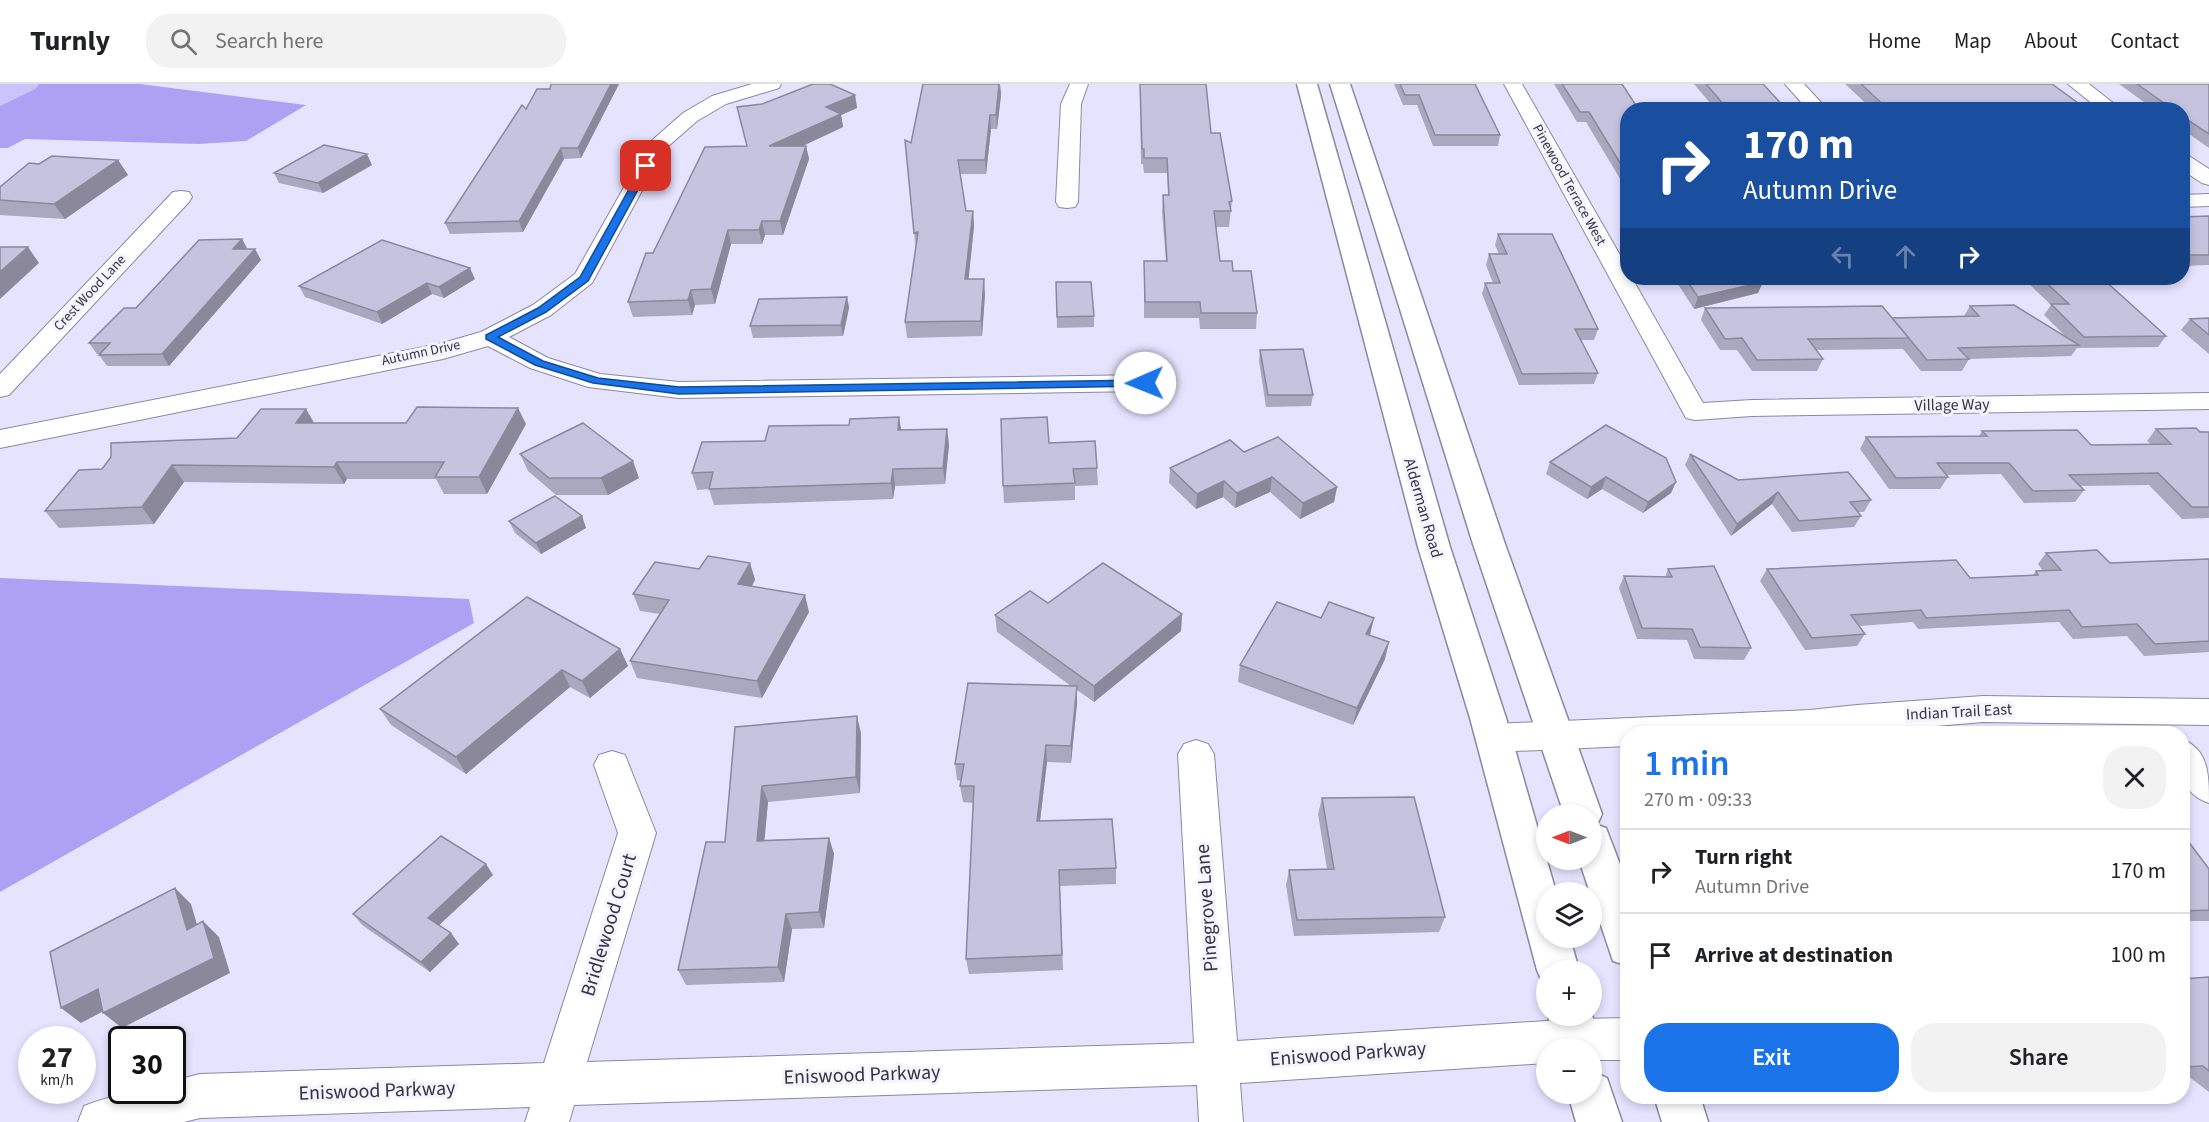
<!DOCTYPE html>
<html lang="en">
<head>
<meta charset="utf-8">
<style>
	:root { --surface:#fff; --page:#f2f2f2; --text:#202124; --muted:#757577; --line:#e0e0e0; --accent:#1a73e8 }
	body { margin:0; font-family:"Source Sans 3",sans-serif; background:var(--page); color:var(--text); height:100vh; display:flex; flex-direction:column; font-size:22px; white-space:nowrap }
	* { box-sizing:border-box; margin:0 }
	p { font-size:20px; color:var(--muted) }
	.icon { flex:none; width:33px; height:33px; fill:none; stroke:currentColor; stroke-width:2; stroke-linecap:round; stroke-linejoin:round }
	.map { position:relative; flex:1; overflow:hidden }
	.details { position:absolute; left:1620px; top:642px; width:570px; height:378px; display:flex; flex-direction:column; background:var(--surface); border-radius:24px; box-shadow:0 3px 9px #0003 }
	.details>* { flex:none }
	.hud { position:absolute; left:1620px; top:18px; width:570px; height:183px; border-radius:24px; box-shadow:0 3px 9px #0003; background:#1a4fa0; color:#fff; overflow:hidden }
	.needle { width:39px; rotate:270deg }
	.controls { position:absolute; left:1536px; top:720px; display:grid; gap:12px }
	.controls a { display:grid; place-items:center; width:66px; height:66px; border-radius:50%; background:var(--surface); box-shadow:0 3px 9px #0003; font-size:30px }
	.speed { position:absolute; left:18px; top:942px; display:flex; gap:12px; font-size:30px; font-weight:700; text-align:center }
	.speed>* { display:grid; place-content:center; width:78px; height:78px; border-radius:50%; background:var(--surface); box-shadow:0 3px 9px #0003; line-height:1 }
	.speed small { font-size:15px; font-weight:400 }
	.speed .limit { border:3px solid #111; border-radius:9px; background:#fff; color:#111 }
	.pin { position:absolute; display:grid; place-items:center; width:51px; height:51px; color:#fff; margin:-26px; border-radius:12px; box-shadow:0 3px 9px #0006 }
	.me { position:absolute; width:66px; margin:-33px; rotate:269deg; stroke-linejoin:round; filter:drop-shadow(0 0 4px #0008) }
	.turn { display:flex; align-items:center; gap:21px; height:126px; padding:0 24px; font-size:27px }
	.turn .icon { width:78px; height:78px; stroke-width:2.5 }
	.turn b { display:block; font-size:42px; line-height:51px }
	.lanes { display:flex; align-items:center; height:57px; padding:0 24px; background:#0003; justify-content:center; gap:30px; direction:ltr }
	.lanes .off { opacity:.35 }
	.round { display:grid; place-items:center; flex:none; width:63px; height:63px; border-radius:24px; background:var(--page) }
	.headline { display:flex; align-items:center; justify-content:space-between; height:102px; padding:0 24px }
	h1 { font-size:36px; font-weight:600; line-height:45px; color:var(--accent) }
	.action { display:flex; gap:12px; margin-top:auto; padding:12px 24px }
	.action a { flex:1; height:69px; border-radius:24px; background:var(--accent); color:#fff; font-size:24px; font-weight:600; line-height:69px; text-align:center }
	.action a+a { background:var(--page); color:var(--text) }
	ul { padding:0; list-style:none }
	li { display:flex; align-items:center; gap:18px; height:84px; padding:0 24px; border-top:2px solid var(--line) }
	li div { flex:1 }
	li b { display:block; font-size:22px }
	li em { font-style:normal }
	header { display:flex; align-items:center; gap:36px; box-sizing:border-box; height:84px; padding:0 30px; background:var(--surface); border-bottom:2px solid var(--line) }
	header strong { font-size:28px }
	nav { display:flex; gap:33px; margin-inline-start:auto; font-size:21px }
	.search { width:420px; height:54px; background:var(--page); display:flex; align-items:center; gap:15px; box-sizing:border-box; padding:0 21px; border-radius:24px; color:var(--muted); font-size:22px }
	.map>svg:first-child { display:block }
</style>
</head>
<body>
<header>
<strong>Turnly</strong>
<div class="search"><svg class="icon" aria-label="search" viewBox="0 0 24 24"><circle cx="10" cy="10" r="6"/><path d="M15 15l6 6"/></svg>Search here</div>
<nav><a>Home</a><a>Map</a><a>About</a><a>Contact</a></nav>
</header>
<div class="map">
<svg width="2209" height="1038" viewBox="0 0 2209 1038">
	<rect width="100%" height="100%" fill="#e6e3ff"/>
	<path fill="#cbc3fc" d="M0,0H39L35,5L0,22Z"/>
	<path fill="#aea1f4" d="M39,0H140L306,21L246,57L198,60L25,55L8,64H0V22L35,5Z
		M0,494L469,515L474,539L0,808Z"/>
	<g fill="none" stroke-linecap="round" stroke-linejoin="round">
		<defs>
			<path id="street" d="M752,0H781L779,4L726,20L697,37L664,66L592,199L551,231L509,253L548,274L600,290L679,298L1145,291L1154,293L1158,299L1154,305L1145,307L679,314L588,303L530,284L488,262L443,275L0,364V346L439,260L481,248L533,221L575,190L649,59L683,29L712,12Z
				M1070,0H1088L1081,20L1078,118L1075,123L1067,124L1059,123L1056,118L1061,20Z
				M1504,0H1522L1628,185V194H1632L1703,319L1752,316L2209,309V325L1752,332L1695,336L1686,334Z
				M1785,0H1804L1828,26H1808Z
				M2068,0H2089L2122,26H2100Z
				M2182,70L2189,72L2209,85V101L2202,99L2182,86Z
				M181,107L189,108L192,113L189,118L9,311L0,313V290L173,108Z
				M2209,110V122L2182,123V111Z
				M1983,612L2209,615V641L1983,638L1842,650H1628V662L1494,668L1482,664L1477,654L1482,644L1494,640L1810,626L1857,621Z
				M2182,655C2209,666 2209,691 2209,719C2177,708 2182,683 2182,655Z
				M1196,656L1208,660L1214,670L1237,957L1577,935L1628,934V976H1592V964H1546V979L1240,999L1243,1038H1199L1197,1001L574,1021L569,1038H525L530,1023L200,1034L184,1038H78L84,1022C115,1010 140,1006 172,1006V997L200,990L544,979L618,749L594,681L599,671L612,667L625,671L656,749L587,978L1194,959L1178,670L1184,660Z"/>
			<path id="secondary" d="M1297,0H1317L1450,463L1506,634L1556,808H1546V854H1570L1579,886H1546V901L1543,900L1537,886L1470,634L1418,463Z
				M1330,0H1350L1505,460L1602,730L1597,741L1606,744L1628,801V882L1613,877L1579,776H1592V730H1564L1473,460Z
				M1592,931L1601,964L1595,979L1592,981V964H1557L1548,932Z
				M1592,987L1607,994L1622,1038H1576L1568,1010H1592Z
				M1654,1012H1700L1708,1038H1662Z"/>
		</defs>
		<use href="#street" stroke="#8a88a1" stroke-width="2"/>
		<use href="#secondary" stroke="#8a88a1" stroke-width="3"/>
		<use href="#street" fill="#fff" fill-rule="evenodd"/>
		<use href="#secondary" fill="#fff" fill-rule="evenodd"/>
	</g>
	<path fill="#aaa8bf" d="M551,0H619L581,74L564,75L523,148L450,150L445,139L526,25L550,5Z
		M1000,0L1001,11L997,45H991L986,90H960L966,127H973L974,142L968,195L985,210L982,252L907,254L905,238L916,164L914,149L911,59Z
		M1140,0L1211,49L1232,117L1229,143H1216L1220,177L1233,187L1257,229L1256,245H1200L1199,234H1144V177H1166L1162,127L1163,111H1168L1167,89H1144L1143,80H1141Z
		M1394,0H1475L1500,51L1498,62H1433L1417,21H1403Z
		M1554,0H1622L1628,26V108L1586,38H1577Z
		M1694,0H1763L1787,26H1716Z
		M1845,0H2052L2078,19L2075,24L2077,26H1873Z
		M2119,0H2209V64L2182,45V26H2155Z
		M855,11L857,24L841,31L843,43L803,62H806L809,75L783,151H765L762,160H731L715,220L695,221L692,231L633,233L628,218L653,169L747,62L737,23Z
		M118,76L128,91L65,135L0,131V103L39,80Z
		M372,81L323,109L279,99L274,89Z
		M2209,132V181L2182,182V133Z
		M1498,150L1598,245L1594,256H1581L1598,289L1594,300L1519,301L1482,210L1485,199H1493L1486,181L1489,170H1499L1495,161Z
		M242,155L247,165L261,176L169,282H107L99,271V270H97L89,259L136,224Z
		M1674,194H1760L1763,198L1758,209L1694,225Z
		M2023,194H2107H2102L2166,252L2158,263L2077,264L2071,272L1968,275H1969L1962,287H1921L1903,265L1816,266L1823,275L1817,287H1752L1737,266H1720L1701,236L1705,224L1892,234L1964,232L1970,222L2065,252L2044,231L2051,221Z
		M475,195L444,214L432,210L382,240L305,213L299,202Z
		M1056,198L1094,232V243L1057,244Z
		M847,213L849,224L843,252L753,254L750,242Z
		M2209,234V270L2181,246L2190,235Z
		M1260,266L1313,311L1311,322L1266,323L1259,277Z
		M314,339L526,340L487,410H444L436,395H347L344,400L184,398L154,440L59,444L45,427L102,385L237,354Z
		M947,345L949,361L945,400L895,402L893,415L714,421L709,405L697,406L692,389L765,357L901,346Z
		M2156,345L2209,348V434L2182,435L2149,401L2080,402L2084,406L2075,418L2024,419L2001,390L1946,391L1948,393L1940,405H1889L1860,365L1866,353L1979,352L1982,347L2091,361L2151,360L2147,357Z
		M1049,359L1097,384L1098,401L1075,402V416L1004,419L1003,402Z
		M1244,368L1337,403L1334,418L1300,435L1270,408L1235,424L1223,413L1196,425L1169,399L1170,384Z
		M520,370L639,394L608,411H556L528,387Z
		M1690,370L1738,396L1871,416L1864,428H1858L1861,432L1854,443L1792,448L1772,420L1731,452L1685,381Z
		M1550,378L1676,398L1671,409L1643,429L1602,405L1587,415L1546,390Z
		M582,432L586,444L541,470L515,449L509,437Z
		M2046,469L2110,479L2209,475V568L2144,572L2127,552L2073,555L2059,538L1918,545L1913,538L1859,542L1865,550L1857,562L1805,566L1760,497L1767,485L1970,494L2033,491L2036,487H2043L2038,480Z
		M750,479L755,496L752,502L809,528L762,614L637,594L630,577L660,530L640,527L633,510L699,485Z
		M1668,485L1751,564L1744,576L1694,575L1687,556L1637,555L1619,504L1624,492L1665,493Z
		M1048,519L1182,530L1181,547L1094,618L1077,606V619L1071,679L1047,678L1040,737L1116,784V800L1060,802L1063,886L969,890L966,875L973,719L963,718L960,702L961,697L957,696L955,680L1071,602L997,548L995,531Z
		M1370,551L1385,575L1353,641L1238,598L1240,581Z
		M620,565L628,582L590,614L570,603L466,690L391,641L380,625Z
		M735,643L861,649L860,709L768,718L764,756L829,754L834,770L824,844L792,845L784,898L686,901L678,886L725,758Z
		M1322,714L1445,833L1439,848L1294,852L1286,801L1289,786L1327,785L1318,730Z
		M2182,749L2209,785V837H2182Z
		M493,791L439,841L459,860L430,888L362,841L353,830Z
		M2209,893V1008L2188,992H2182V895Z"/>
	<path fill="#8b889b" d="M611,0H619L581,74L578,64Z
		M1000,0L1001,11L997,45L996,31Z
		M855,11L857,24L841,31L843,43L772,76L769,62L826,23Z
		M990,31L991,45L986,90L985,76Z
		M806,62L809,75L783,151L780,137Z
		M561,64L564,75L523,148L519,137Z
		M367,70L372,81L323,109L318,99Z
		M118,76L128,91L65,135L54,120Z
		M973,127L974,142L967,211L965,195Z
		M762,137L765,151L762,160L759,146Z
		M728,146L731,160L715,220L711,205Z
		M242,155L248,166L233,165Z
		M28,163L39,179L0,215V188Z
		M255,165L261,176L169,282L162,270Z
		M470,184L475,195L444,214L439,203Z
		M984,195L985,210L982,252L981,237Z
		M1763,198L1758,209L1694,225L1698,213Z
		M427,199L432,210L382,240L377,228Z
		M691,206L695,221L692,231L688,216Z
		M847,213L849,224L843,252L841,241Z
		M518,324L526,340L487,410L479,393Z
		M306,325L316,342L296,339Z
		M899,333L902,350L898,346Z
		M947,345L949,361L945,400L943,384Z
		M633,377L639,394L608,411L601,394Z
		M337,378L347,395L344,400L334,383Z
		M172,381L184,398L154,440L142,423Z
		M893,385L895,402L893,415L891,399Z
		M1272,393L1270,408L1235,424L1237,409Z
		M1606,393L1602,405L1587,415L1591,403Z
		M1224,397L1223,413L1196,425L1197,410Z
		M1676,398L1671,409L1643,429L1648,418Z
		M1337,403L1334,418L1300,435L1303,419Z
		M1778,408L1772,420L1731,452L1737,440Z
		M582,432L586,444L541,470L536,459Z
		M750,479L755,496L743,516L738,500Z
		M805,511L809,528L762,614L757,597Z
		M1182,530L1181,547L1094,618V602Z
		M1374,534L1370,551L1366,550Z
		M1389,558L1385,575L1353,641L1357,624Z
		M620,565L628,582L590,614L582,597Z
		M562,586L570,603L466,690L456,673Z
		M1077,602V619L1071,679V662Z
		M857,632L861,649L860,709L856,693Z
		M1046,661L1047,678L1038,753L1037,737Z
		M762,702L768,718L763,773L757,757Z
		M829,754L834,770L824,844L819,828Z
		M486,780L493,791L436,844L428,834Z
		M175,804L191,820L203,861L187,846Z
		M786,830L792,845L784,898L778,883Z
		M203,837L219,853L230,889L122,944L103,929Z
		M451,849L459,860L430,888L421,878Z
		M98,905L117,920L81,939L61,924Z"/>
	<path fill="#c6c3de" stroke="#8b889b" stroke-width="1.5" d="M551,0H611L578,64H561L519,137L445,139L522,21L526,25L537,5H550Z
		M813,0H830L855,11L826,23L841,30L769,62H806L780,137H762L759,146H728L711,205L691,206L688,216L628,218L646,169H653L705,63L747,62L737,23L762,20Z
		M923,0H999L996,31H990L985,76H958L966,127H973L965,195H984L981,237L905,238L918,148L914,149L905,56L911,59Z
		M1140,0H1206L1211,49H1220L1232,117L1229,118L1231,127H1214L1220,177H1232L1233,187H1251L1257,229H1201L1200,218H1145L1144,177H1167L1163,111H1169L1167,74H1144V65H1142Z
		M1400,0H1475L1500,51H1435L1419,11H1405Z
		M1562,0H1622L1639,26H1628V92L1589,28H1580Z
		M1706,0H1763L1787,26H1733L1730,22H1725Z
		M1861,0H2052L2078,19L2070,20L2077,26H1889Z
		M2137,0H2209V50L2182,32V26H2174Z
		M324,61L367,70L318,99L274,89Z
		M52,72L118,76L54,120L0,116V103L29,79L39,80Z
		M2209,132V171H2182V133Z
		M1498,150H1552L1598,245H1575L1598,289L1522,290L1485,199H1500L1489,170H1507Z
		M242,155L233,165H255L162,270L99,271L110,259H89L124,224H136L199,156Z
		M382,156L470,184L439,203L427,199L377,228L299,202Z
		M0,163H28L0,188Z
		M1685,194H1760L1763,198L1698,213Z
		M2041,194H2102L2166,252L2084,253L2051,220H2069Z
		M1056,198H1091L1094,232L1057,233Z
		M847,213L841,241L750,242L759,215Z
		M2014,221L2079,261L1958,264L1969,275L1927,276L1892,234L1979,232L1970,222Z
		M1882,222L1909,254L1808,255L1823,275L1757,276L1742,254L1725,255L1705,224Z
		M2209,234V251L2190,235Z
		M1303,265L1313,311H1268L1260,266Z
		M417,323L518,324L479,393H435L444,378H337L334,383L172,381L142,423L45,427L79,386L102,385L111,373V359L237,354L261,325H306L296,339H406Z
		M899,333L898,346L947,345L943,384L893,385L891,399L709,405L713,388L692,389L702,358L765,357L769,342L849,341L850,335Z
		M1047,333L1049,359L1095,357L1097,384L1073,385L1075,399L1003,402L1001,335Z
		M583,339L633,377L601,394H549L520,370Z
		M1606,341L1666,374L1676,398L1648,418L1606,393L1591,403L1550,378Z
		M2196,344L2200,348H2209V423H2192L2158,389L2069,391L2084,406L2033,407L2009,379H1937L1948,393L1896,394L1866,353L1987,352L1982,347L2077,346L2091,361L2171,360L2156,345Z
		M1278,353L1337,403L1303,419L1272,393L1237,409L1224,397L1197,410L1170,384L1230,356L1244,368Z
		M1690,370L1738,396L1848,388L1871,416L1850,418L1861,432L1799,437L1778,408L1737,440Z
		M555,412L582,432L536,459L509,437Z
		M2097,466L2110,479L2209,475V557L2155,560L2137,540L2082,543L2069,526L1926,534L1921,526L1851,531L1865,550L1812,554L1767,485L1956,476L1970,494L2038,491L2036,487L2061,486L2046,469Z
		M708,472L750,479L738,500L805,511L757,597L630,577L669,516L633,510L655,478L699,485Z
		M1103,479L1182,530L1094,602L995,531L1030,507L1048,519Z
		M1714,482L1751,564L1700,563L1692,545L1642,544L1624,492L1672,493L1668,485Z
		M527,513L620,565L582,597L562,586L456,673L380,625Z
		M1277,518L1321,534L1329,518L1374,534L1366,550L1389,558L1357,624L1240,581Z
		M968,599L1077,602L1071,662L1046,661L1037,737L1112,735L1116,784L1059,786L1062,871L966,875L974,702H960L964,680H955Z
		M857,632L856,693L762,702L757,757L829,754L819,828L786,830L778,883L678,886L706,758H725L735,643Z
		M1414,713L1445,833L1297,836L1289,786L1334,785L1322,714Z
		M2182,749L2209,785V826L2182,827Z
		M441,752L486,780L428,834L451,849L421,878L353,830Z
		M175,804L187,846L203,837L214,874L103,929L98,905L61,924L50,868Z
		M2209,893V987L2203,982L2182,983V895Z"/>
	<path fill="#1a73e8" stroke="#114b97" stroke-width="1.5" d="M646,79L651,82L588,197L546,228L498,253L543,277L598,294L679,303L1145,296L1150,299L1145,302L679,310L593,299L535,281L486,255V251L538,224L580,193L642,82Z"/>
	<g text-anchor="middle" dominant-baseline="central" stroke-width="6" stroke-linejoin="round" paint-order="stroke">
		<g font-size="14" fill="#35343e" stroke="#f4f3fe">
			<text transform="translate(1569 101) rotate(61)">Pinewood Terrace West</text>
			<text transform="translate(90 209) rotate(-47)">Crest Wood Lane</text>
			<text transform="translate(421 269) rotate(-12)">Autumn Drive</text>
		</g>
		<g font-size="16" fill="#35343e" stroke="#f4f3fe">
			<text transform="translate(1952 321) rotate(-1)">Village Way</text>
			<text transform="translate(1423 424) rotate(74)">Alderman Road</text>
			<text transform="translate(1959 628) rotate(-3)">Indian Trail East</text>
		</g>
		<g font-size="20" fill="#35343e" stroke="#f4f3fe">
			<text transform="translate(1207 824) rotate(-94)">Pinegrove Lane</text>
			<text transform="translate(609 841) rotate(-73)">Bridlewood Court</text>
			<text transform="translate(1348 970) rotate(-4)">Eniswood Parkway</text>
			<text transform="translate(862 991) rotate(-2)">Eniswood Parkway</text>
			<text transform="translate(377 1007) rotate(-2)">Eniswood Parkway</text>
		</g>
	</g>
</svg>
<div class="controls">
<a><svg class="needle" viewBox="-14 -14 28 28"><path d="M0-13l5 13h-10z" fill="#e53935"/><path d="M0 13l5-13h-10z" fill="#757577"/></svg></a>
<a><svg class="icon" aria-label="layers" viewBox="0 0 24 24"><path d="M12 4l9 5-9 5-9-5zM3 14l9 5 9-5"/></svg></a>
<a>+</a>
<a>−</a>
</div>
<div class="speed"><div>27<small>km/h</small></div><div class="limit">30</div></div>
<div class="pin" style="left:646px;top:82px;background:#d93025"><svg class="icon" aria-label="arrive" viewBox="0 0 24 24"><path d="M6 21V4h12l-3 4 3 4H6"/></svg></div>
<svg class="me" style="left:1145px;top:299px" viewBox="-20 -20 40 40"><circle r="19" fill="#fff"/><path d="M0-13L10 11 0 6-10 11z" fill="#1a73e8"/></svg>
<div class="hud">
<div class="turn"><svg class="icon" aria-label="right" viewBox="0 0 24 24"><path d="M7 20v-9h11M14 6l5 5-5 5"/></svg><div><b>170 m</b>Autumn Drive</div></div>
<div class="lanes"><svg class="icon off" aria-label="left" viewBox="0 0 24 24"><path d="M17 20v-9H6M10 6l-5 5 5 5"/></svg><svg class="icon off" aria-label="ahead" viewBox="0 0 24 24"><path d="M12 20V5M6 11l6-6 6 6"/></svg><svg class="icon" aria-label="right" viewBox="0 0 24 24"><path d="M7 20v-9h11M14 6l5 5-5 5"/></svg></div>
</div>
<section class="details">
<div class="headline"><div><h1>1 min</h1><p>270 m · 09:33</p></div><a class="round"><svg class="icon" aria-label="close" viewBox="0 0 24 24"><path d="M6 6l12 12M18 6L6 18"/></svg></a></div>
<ul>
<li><svg class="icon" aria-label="right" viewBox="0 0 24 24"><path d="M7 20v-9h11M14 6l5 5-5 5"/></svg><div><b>Turn right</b><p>Autumn Drive</p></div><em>170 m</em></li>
<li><svg class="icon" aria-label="arrive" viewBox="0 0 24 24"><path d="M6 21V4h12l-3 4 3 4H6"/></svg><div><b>Arrive at destination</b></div><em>100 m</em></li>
</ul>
<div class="action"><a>Exit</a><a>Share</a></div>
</section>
</div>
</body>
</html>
